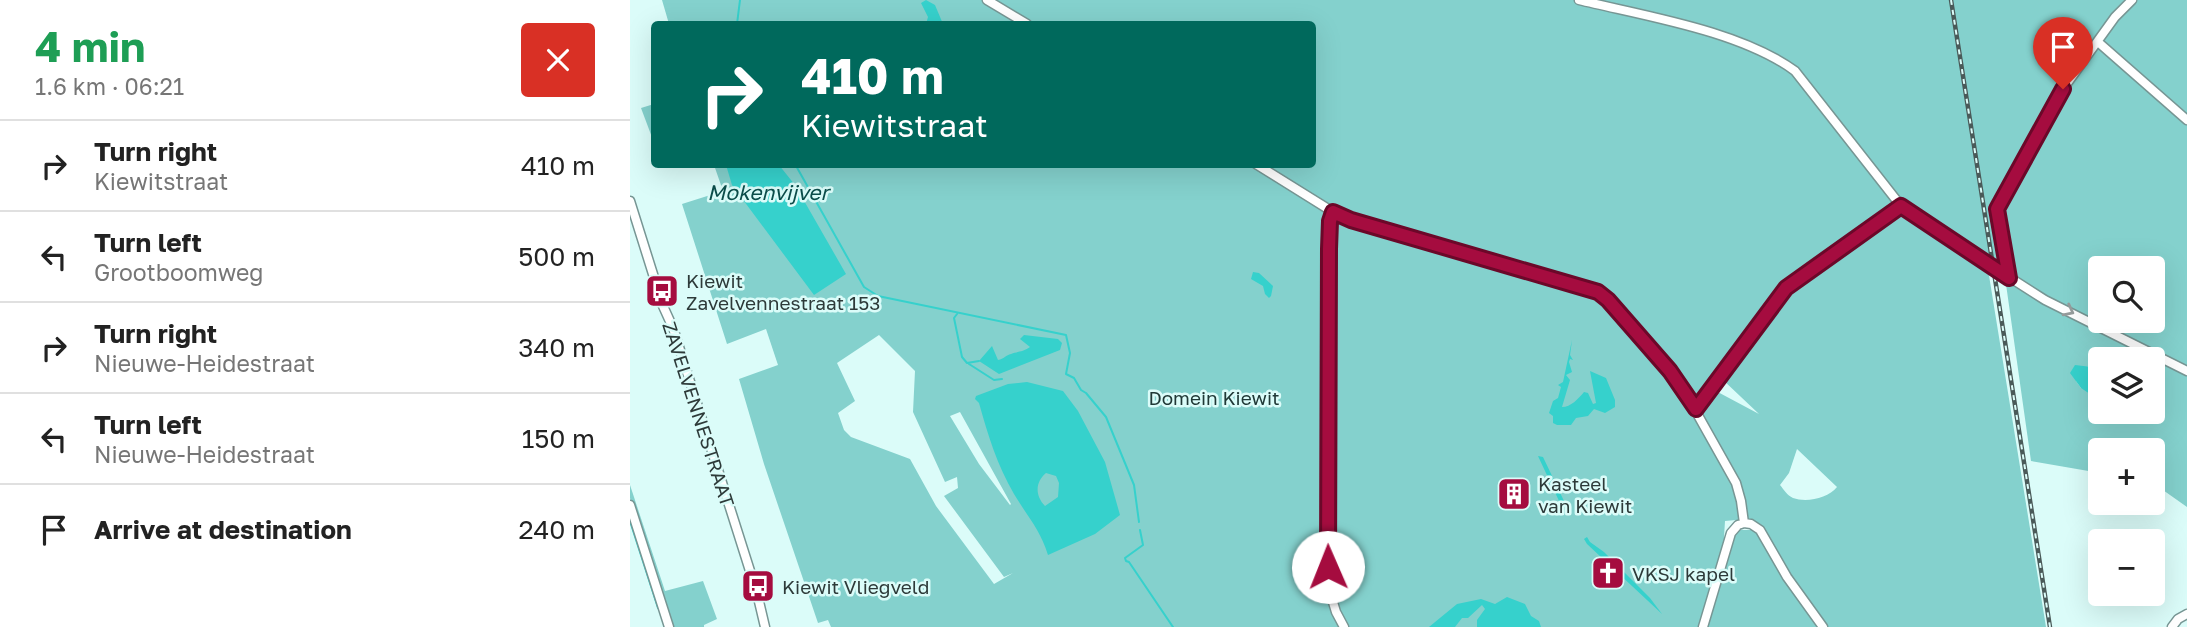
<!DOCTYPE html>
<html lang="en">
<head>
<meta charset="utf-8">
<style>
	:root { --surface:#fff; --page:#f6f6f6; --text:#222; --muted:#767676; --line:#e0e0e0 }
	body { margin:0; font-family:"Golos Text",sans-serif; background:var(--page); color:var(--text); height:100vh; display:flex; flex-direction:column; font-size:26px; white-space:nowrap }
	* { box-sizing:border-box; margin:0 }
	p { font-size:23px; color:var(--muted) }
	.icon { flex:none; width:38px; height:38px; fill:none; stroke:currentColor; stroke-width:2; stroke-linecap:round; stroke-linejoin:round }
	.map { position:relative; flex:1; overflow:hidden }
	.sheet { display:flex; flex-direction:column; background:var(--surface); width:630px }
	.sheet>* { flex:none }
	.banner { position:absolute; left:21px; top:21px; width:665px; height:147px; border-radius:7px; box-shadow:0 7px 28px #0002; background:#00695c; color:#fff; overflow:hidden }
	.buttons { position:absolute; left:1458px; top:256px; display:grid; gap:14px }
	.buttons a { display:grid; place-items:center; width:77px; height:77px; border-radius:7px; background:var(--surface); box-shadow:0 7px 28px #0002; font-size:35px }
	.pin { position:absolute; display:grid; place-items:center; width:60px; height:60px; color:#fff; margin:-72px -30px; border-radius:50% 50% 50% 0; rotate:-45deg; box-shadow:0 0 7px #0007 }
	.pin .icon { rotate:45deg }
	.me { position:absolute; width:77px; margin:-38px; rotate:359deg; stroke-linejoin:round; filter:drop-shadow(0 0 5px #0008) }
	.turn { display:flex; align-items:center; gap:24px; height:147px; padding:0 35px; font-size:32px }
	.turn .icon { width:91px; height:91px; stroke-width:2.5 }
	.turn b { display:block; font-size:49px; line-height:60px }
	.round { display:grid; place-items:center; flex:none; width:74px; height:74px; border-radius:7px; background:var(--page) }
	.overview { display:flex; align-items:center; justify-content:space-between; height:119px; padding:0 35px }
	h1 { font-size:42px; font-weight:700; line-height:52px; color:#1e9e55 }
	ul { padding:0; list-style:none }
	li { display:flex; align-items:center; gap:21px; height:91px; padding:0 35px; border-top:2px solid var(--line) }
	li div { flex:1 }
	li b { display:block; font-size:26px }
	li em { font-style:normal }
	main { display:flex; flex:1; min-height:0 }
	.map>svg:first-child { display:block }
</style>
</head>
<body>
<main>
<section class="sheet">
<div class="overview"><div><h1>4 min</h1><p>1.6 km · 06:21</p></div><a class="round" style="background:#d93025;color:#fff"><svg class="icon" aria-label="close" viewBox="0 0 24 24"><path d="M6 6l12 12M18 6L6 18"/></svg></a></div>
<ul>
<li><svg class="icon" aria-label="right" viewBox="0 0 24 24"><path d="M7 20v-9h11M14 6l5 5-5 5"/></svg><div><b>Turn right</b><p>Kiewitstraat</p></div><em>410 m</em></li>
<li><svg class="icon" aria-label="left" viewBox="0 0 24 24"><path d="M17 20v-9H6M10 6l-5 5 5 5"/></svg><div><b>Turn left</b><p>Grootboomweg</p></div><em>500 m</em></li>
<li><svg class="icon" aria-label="right" viewBox="0 0 24 24"><path d="M7 20v-9h11M14 6l5 5-5 5"/></svg><div><b>Turn right</b><p>Nieuwe-Heidestraat</p></div><em>340 m</em></li>
<li><svg class="icon" aria-label="left" viewBox="0 0 24 24"><path d="M17 20v-9H6M10 6l-5 5 5 5"/></svg><div><b>Turn left</b><p>Nieuwe-Heidestraat</p></div><em>150 m</em></li>
<li><svg class="icon" aria-label="arrive" viewBox="0 0 24 24"><path d="M6 21V4h12l-3 4 3 4H6"/></svg><div><b>Arrive at destination</b></div><em>240 m</em></li>
</ul>
</section>
<div class="map">
<svg width="1557" height="627" viewBox="0 0 1557 627">
	<rect width="100%" height="100%" fill="#dbfcf9"/>
	<path fill="#84d1cd" fill-rule="evenodd" d="M32,0H1557V507L1523,483L1522,450H1470V473L1401,461L1374,270L1356,257L1416,627H201L198,620L188,623L134,464L109,379L148,365L136,329L97,344L52,204L93,191L84,165L682,164V24H39ZM1470,268H1522V320H1470ZM249,335L285,371L283,412L315,482L327,477L328,488L314,496L374,577L383,573L364,584L306,506L280,459L221,437L214,430L208,413L225,401L207,363ZM1470,359H1522V411H1470V397L1466,390L1451,388L1446,381L1456,367L1468,366L1470,368ZM1092,379L1129,414L1084,390ZM330,412L381,504L380,505L349,464L320,416ZM1167,449L1207,487C1198,498 1177,503 1163,498C1157,495 1154,490 1150,485L1159,473ZM1117,519L1123,530H1108L1101,540L1094,537L1095,521Z
		M24,104V140H23L11,108Z
		M0,485L35,591L73,581L87,619L74,625V627H41L0,498Z"/>
	<path fill="#36d1cc" fill-rule="evenodd" d="M296,0L305,5L313,24H296L298,17L291,3Z
		M96,165H149L165,185L216,274L184,295L102,185Z
		M623,272L629,273L643,286L641,296L639,298L635,294L633,286L621,279Z
		M394,335L428,339L432,343L430,350L369,374L349,361L362,346L368,360C374,359 376,355 381,354C389,351 393,352 400,347L390,339Z
		M942,340L940,355L943,360L940,359L939,362L942,372L936,375L940,380L932,407C941,407 948,399 954,392L958,393L963,404L966,403L960,371L976,378L985,400V407L975,413L964,409L958,416L946,418L941,425H927L923,423V416L919,413L923,401L928,398L931,387L928,385L933,382Z
		M1445,365L1470,368V397L1466,390L1460,394L1451,388L1440,373Z
		M397,382L433,391L448,411L475,462L490,515L465,534L418,555C410,529 397,516 384,494C367,465 358,435 349,403L345,399L346,396L378,384ZM416,473L426,476L429,483L428,497L415,506C405,496 405,482 416,473Z
		M908,456L913,457L934,501L930,503Z
		M957,537L960,542L974,552L1020,598L1032,614L957,544L954,539Z
		M877,597L895,604L901,616L909,621L911,627H847V620L855,609L852,605L838,618H832L825,627H799L827,604L851,599L865,604Z"/>
	<g fill="none" stroke-linecap="round" stroke-linejoin="round">
		<path stroke="#36d1cc" stroke-width="2" d="M107,24L110,0
			M165,164L234,287L248,296L436,335L440,353L436,374L444,378L451,390L456,393L476,417L504,485L509,522
			M327,314L324,318L332,357L337,363L349,361
			M339,364L364,380L372,379
			M0,521L28,608
			M510,530L513,545L495,558L496,561L499,562L543,627"/>
		<defs>
			<path id="minor" d="M357,0L397,24
				M949,0C1015,16 1111,31 1165,71L1271,206L1282,215L1415,300L1557,371
				M1468,42L1557,120
				M626,164L703,212L721,220L969,292L978,300L1051,385L1106,483L1111,501L1114,523
				M0,201L33,306L43,328L127,593L135,627
				M703,212L700,221L699,589L706,612L714,627
				M1379,278L1367,209L1433,89L1485,17L1502,0
				M1066,409L1156,288L1271,206
				M0,505L39,627
				M1114,523L1121,524L1130,530L1157,577L1193,627
				M1073,627L1101,533L1108,525L1114,523
				M1542,627L1548,619L1557,614"/>
		</defs>
		<use href="#minor" stroke="#779694" stroke-width="11"/>
		<use href="#minor" stroke="#fff" stroke-width="8"/>
		<defs>
			<path id="rail" d="M1321,0L1420,627"/>
		</defs>
		<use href="#rail" stroke="#4a5a59" stroke-width="4.5"/>
		<use href="#rail" stroke="#dbfcf9" stroke-width="2" stroke-dasharray="5" stroke-linecap="butt"/>
	</g>
	<defs><path id="oneway-chevron" d="M-2-3.5L2.5 0L-2 3.5" fill="none" stroke-width="1.6" stroke-linecap="round" stroke-linejoin="round" transform="scale(1.75)"/></defs>
	<use stroke="#969c9c" href="#oneway-chevron" transform="translate(1439 311) rotate(27)"/>
	<g fill="none" stroke-linecap="round" stroke-linejoin="round">
		<defs>
			<path id="route" d="M698,567L699,249L700,221L703,212L721,220L968,292L978,300L1040,371L1066,409L1156,288L1271,206L1379,278L1367,209L1433,89"/>
		</defs>
		<use href="#route" stroke="#6b0829" stroke-width="18"/>
		<use href="#route" stroke="#a50c3f" stroke-width="12"/>
	</g>
	<defs>
		<symbol id="bus-square" viewBox="-11 -11 22 22"><rect x="-9" y="-9" width="18" height="18" rx="4" fill="#a50c3f" stroke="#dbfcf9"/><path d="M-5-6H5V4H4V6H2V4H-2V6H-4V4H-5ZM-3.5-4V0h7V-4ZM-3.5 1.2v1.5H-2V1.2ZM2 1.2v1.5H3.5V1.2Z" fill="#fff"/></symbol>
		<symbol id="building-square" viewBox="-11 -11 22 22"><rect x="-9" y="-9" width="18" height="18" rx="4" fill="#a50c3f" stroke="#dbfcf9"/><path d="M-4-6H4V6H1V3H-1V6H-4ZM-2.5-4.3h1.7v1.8h-1.7ZM.8-4.3h1.7v1.8H.8ZM-2.5-1h1.7V.8h-1.7ZM.8-1h1.7V.8H.8Z" fill="#fff"/></symbol>
		<symbol id="church-square" viewBox="-11 -11 22 22"><rect x="-9" y="-9" width="18" height="18" rx="4" fill="#a50c3f" stroke="#dbfcf9"/><path d="M-1.2-6h2.4v3.5h3.3v2.4h-3.3V6h-2.4V-.1h-3.3v-2.4h3.3Z" fill="#fff"/></symbol>
	</defs>
	<g fill-rule="evenodd">
		<use href="#bus-square" x="13" y="272" width="38" height="38"/>
		<use href="#building-square" x="865" y="475" width="38" height="38"/>
		<use href="#church-square" x="959" y="554" width="38" height="38"/>
		<use href="#bus-square" x="109" y="567" width="38" height="38"/>
	</g>
	<g text-anchor="middle" dominant-baseline="central" stroke-width="5" stroke-linejoin="round" paint-order="stroke">
		<g font-size="19" fill="#2d3a39" stroke="#dbfcf9" text-anchor="start">
			<text x="56" y="280">Kiewit<tspan x="56" dy="22">Zavelvennestraat 153</tspan></text>
			<text x="908" y="483">Kasteel<tspan x="908" dy="22">van Kiewit</tspan></text>
			<text x="1002" y="573">VKSJ kapel</text>
			<text x="152" y="586">Kiewit Vliegveld</text>
		</g>
		<g font-size="19" fill="#203937" stroke="#dbfcf9">
			<text x="584" y="397">Domein Kiewit</text>
		</g>
		<g font-size="19" fill="#2d3a39" stroke="#dbfcf9">
			<text transform="translate(69 414) rotate(72)">ZAVELVENNESTRAAT</text>
		</g>
		<g font-size="21" font-style="italic" fill="#0c4e4b" stroke="#dbfcf9">
			<text x="138" y="192">Mokenvijver</text>
		</g>
	</g>
</svg>
<div class="buttons">
<a><svg class="icon" aria-label="search" viewBox="0 0 24 24"><circle cx="10" cy="10" r="6"/><path d="M15 15l6 6"/></svg></a>
<a><svg class="icon" aria-label="layers" viewBox="0 0 24 24"><path d="M12 4l9 5-9 5-9-5zM3 14l9 5 9-5"/></svg></a>
<a>+</a>
<a>−</a>
</div>
<div class="pin" style="left:1433px;top:89px;background:#d93025"><svg class="icon" aria-label="arrive" viewBox="0 0 24 24"><path d="M6 21V4h12l-3 4 3 4H6"/></svg></div>
<svg class="me" style="left:698px;top:567px" viewBox="-20 -20 40 40"><circle r="19" fill="#fff"/><path d="M0-13L10 11 0 6-10 11z" fill="#a50c3f"/></svg>
<div class="banner">
<div class="turn"><svg class="icon" aria-label="right" viewBox="0 0 24 24"><path d="M7 20v-9h11M14 6l5 5-5 5"/></svg><div><b>410 m</b>Kiewitstraat</div></div>
</div>
</div>
</main>
</body>
</html>
